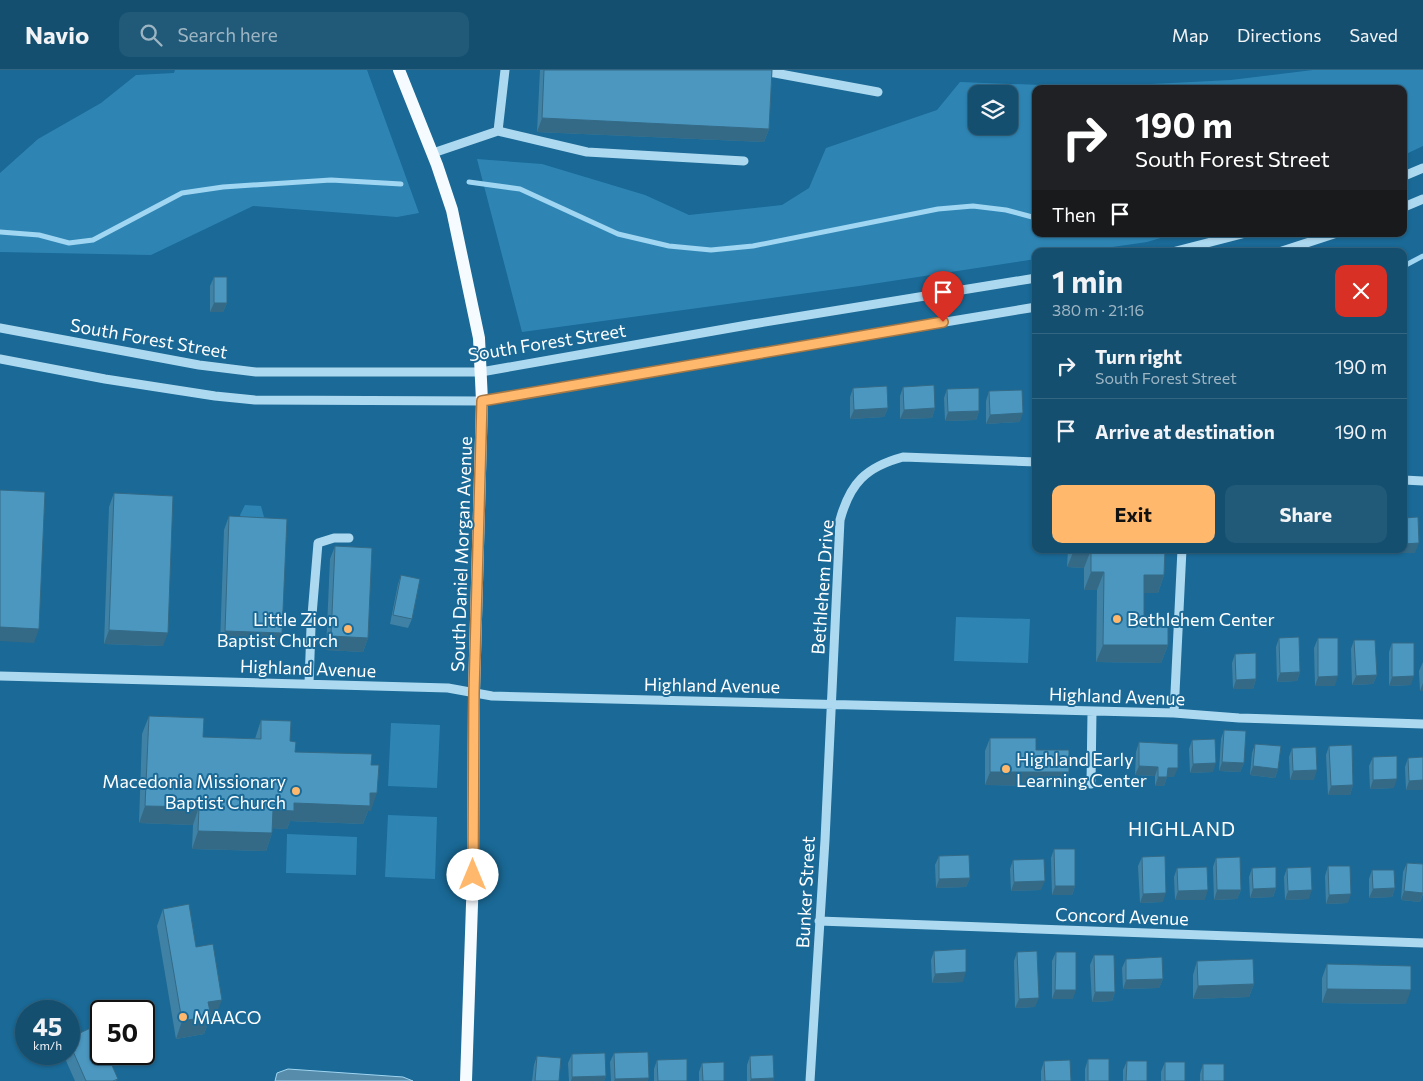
<!DOCTYPE html>
<html lang="en">
<head>
<meta charset="utf-8">
<style>
	:root { --surface:#144f70; --page:#215978; --text:#f1f3f6; --muted:#9db5c3; --line:#336683; --accent:#ffb86c }
	body { margin:0; font-family:Commissioner,sans-serif; background:var(--page); color:var(--text); height:100vh; display:flex; flex-direction:column; font-size:19px; white-space:nowrap }
	* { box-sizing:border-box; margin:0 }
	p { font-size:16px; color:var(--muted) }
	.icon { flex:none; width:28px; height:28px; fill:none; stroke:currentColor; stroke-width:2; stroke-linecap:round; stroke-linejoin:round }
	.map { position:relative; flex:1; overflow:hidden }
	.drawer { position:absolute; left:1032px; top:178px; width:375px; height:305px; display:flex; flex-direction:column; background:var(--surface); border-radius:10px; box-shadow:0 1px 4px #0004,0 0 0 1px var(--line) }
	.drawer>* { flex:none }
	.guide { position:absolute; left:1032px; top:15px; width:375px; height:152px; border-radius:10px; box-shadow:0 1px 4px #0004,0 0 0 1px var(--line); background:#202124; color:#fff; overflow:hidden }
	.buttons { position:absolute; left:968px; top:15px; display:grid; gap:10px }
	.buttons a { display:grid; place-items:center; width:50px; height:50px; border-radius:10px; background:var(--surface); box-shadow:0 1px 4px #0004,0 0 0 1px var(--line); font-size:25px }
	.speed { position:absolute; left:15px; top:930px; display:flex; gap:10px; font-size:25px; font-weight:700; text-align:center }
	.speed>* { display:grid; place-content:center; width:65px; height:65px; border-radius:50%; background:var(--surface); box-shadow:0 1px 4px #0004,0 0 0 1px var(--line); line-height:1 }
	.speed small { font-size:12px; font-weight:400 }
	.speed .limit { border:2px solid #111; border-radius:8px; background:#fff; color:#111 }
	.pin { position:absolute; display:grid; place-items:center; width:42px; height:42px; color:#fff; margin:-51px -21px; border-radius:50% 50% 50% 0; rotate:-45deg; box-shadow:0 0 5px #0007 }
	.pin .icon { rotate:45deg }
	.me { position:absolute; width:55px; margin:-28px; rotate:0deg; stroke-linejoin:round; filter:drop-shadow(0 0 4px #0008) }
	.turn { display:flex; align-items:center; gap:18px; height:105px; padding:0 20px; font-size:22px }
	.turn .icon { width:65px; height:65px; stroke-width:2.5 }
	.turn b { display:block; font-size:35px; line-height:42px }
	.then { display:flex; align-items:center; height:48px; padding:0 20px; background:#0003; gap:10px; font-size:19px }
	.round { display:grid; place-items:center; flex:none; width:52px; height:52px; border-radius:10px; background:var(--page) }
	.headline { display:flex; align-items:center; justify-content:space-between; height:85px; padding:0 20px }
	h1 { font-size:30px; font-weight:700; line-height:38px }
	.action { display:flex; gap:10px; margin-top:auto; padding:10px 20px }
	.action a { flex:1; height:58px; border-radius:10px; background:var(--accent); color:#111; font-size:20px; font-weight:700; line-height:58px; text-align:center }
	.action a+a { background:var(--page); color:var(--text) }
	ul { padding:0; list-style:none }
	li { display:flex; align-items:center; gap:15px; height:65px; padding:0 20px; border-top:1px solid var(--line) }
	li div { flex:1 }
	li b { display:block; font-size:19px }
	li em { font-style:normal }
	header { display:flex; align-items:center; gap:30px; box-sizing:border-box; height:70px; padding:0 25px; background:var(--surface); border-bottom:1px solid var(--line) }
	header strong { font-size:24px }
	nav { display:flex; gap:28px; margin-inline-start:auto; font-size:18px }
	.search { width:350px; height:45px; background:var(--page); display:flex; align-items:center; gap:12px; box-sizing:border-box; padding:0 18px; border-radius:10px; color:var(--muted); font-size:19px }
	.map>svg:first-child { display:block }
</style>
</head>
<body>
<header>
<strong>Navio</strong>
<div class="search"><svg class="icon" aria-label="search" viewBox="0 0 24 24"><circle cx="10" cy="10" r="6"/><path d="M15 15l6 6"/></svg>Search here</div>
<nav><a>Map</a><a>Directions</a><a>Saved</a></nav>
</header>
<div class="map">
<svg width="1423" height="1011" viewBox="0 0 1423 1011">
	<rect width="100%" height="100%" fill="#1a6996"/>
	<path fill="#2e85b4" fill-rule="evenodd" d="M175,0H367L419,143L397,147L253,136L151,185L0,182V103L38,69L101,33L136,5L174,3Z
		M1313,0H1423V76L1404,85V19H1036V164H1174L1147,172L1085,181H1036V189L859,216L522,262L477,89L542,94L645,125L689,145L782,135L809,118L826,78L937,40L960,12L1092,17L1231,10ZM976,24H1009V56H976Z
		M245,435L261,436L264,447L261,454H244L240,445Z
		M956,547L1030,549L1028,593L954,591Z
		M391,653L440,655L437,718L388,716Z
		M388,745L437,747L435,809L385,807Z
		M287,764L357,767L356,805L286,803Z"/>
	<path fill="#578caa" stroke="#a0d6f2" d="M288,999L403,1007L413,1011H275L277,1003Z"/>
	<g fill="none" stroke-linecap="round" stroke-linejoin="round">
		<path stroke="#a0d6f2" stroke-width="5" d="M469,112L520,119L618,164L669,176L711,180L753,176L938,139L973,136L1006,140L1036,148
			M0,162L39,165L69,173L93,170L182,123L223,117L331,110L401,114
			M1404,196L1423,186"/>
		<path stroke="#add9f0" stroke-width="9" d="M741,0L775,3L878,22
			M498,61L587,82L744,91
			M433,83L498,61L505,0
			M1404,106L1423,98
			M1404,137L1423,129
			M1176,181L1242,164
			M1282,181L1334,164
			M0,258L199,295L256,302H481L753,254L1036,208
			M0,289L105,309L215,326L255,330L482,331L758,283L1036,237
			M1404,410L1423,411
			M0,606L448,618L492,626L1174,643L1239,648L1423,654
			M309,614L311,557L318,473L334,468H349
			M1174,643L1182,479
			M1091,714L1092,641
			M819,851L1423,873
			M810,1011L825,770L840,450C850,413 866,397 903,387L1036,392"/>
		<path stroke="#f6fbff" stroke-width="12" d="M399,0L437,95L452,140L479,268L482,331L474,622L473,805L466,1011"/>
	</g>
	<path fill="#4082a5" d="M540,0H772L769,59L764,72L537,62Z
		M214,207L227,233L223,242H210V216Z
		M903,317L935,338L932,348L900,349V326Z
		M853,318L888,338L884,347L850,349V327Z
		M947,319L979,341L976,350L945,351L944,328Z
		M989,321L1020,352L986,354V331Z
		M1034,323H1036V356H1032L1031,332Z
		M114,423L163,576L104,574L109,437Z
		M229,446L282,563L277,576L220,574L224,460Z
		M335,476L368,568L363,582L326,580L330,489Z
		M1068,479H1165L1164,505L1158,523H1144V557L1168,575L1161,593L1096,592L1097,520H1084V498L1067,497Z
		M401,505L412,549L408,558L390,554L398,514Z
		M1279,568L1300,602L1297,611L1277,612L1276,577Z
		M1318,568L1335,616H1315L1314,578Z
		M1354,570L1377,605L1373,614L1352,615L1351,579Z
		M1392,573L1411,615L1389,616V582Z
		M1235,584L1256,609L1253,619H1233L1232,593Z
		M1423,592V621H1420L1419,601Z
		M149,646L203,667L255,669L261,650L290,671L295,682L371,741H368L363,754L290,751L287,759L272,758V763L266,781L192,779L193,755L139,753L142,664Z
		M1224,660L1244,693L1240,702L1219,701L1221,669Z
		M990,668L1036,680L1069,702L1064,716L985,715V681Z
		M1192,670L1213,702L1190,703L1189,679Z
		M1139,672L1174,707H1167L1164,716H1155V706L1135,705L1136,682Z
		M1255,674L1278,699L1275,708L1250,705L1252,683Z
		M1329,676L1353,715L1350,725H1328L1326,685Z
		M1292,678L1314,710H1290L1289,687Z
		M1373,687L1394,718L1370,719L1369,696Z
		M1423,687V720H1406L1405,697L1408,688Z
		M1054,779L1075,816L1072,825H1052L1051,788Z
		M939,786L970,808L966,817L936,818L935,795Z
		M1142,787L1163,832L1140,833L1138,796Z
		M1216,788L1241,820L1237,829L1214,830L1213,797Z
		M1013,790L1041,820L1011,821L1010,799Z
		M1407,793L1423,794V824L1420,832L1401,830L1403,802Z
		M1328,796L1348,833L1326,834L1325,806Z
		M1177,798L1205,830H1175L1174,807Z
		M1252,798L1276,818L1273,827L1250,828L1249,807Z
		M1287,798L1309,829L1285,830L1284,807Z
		M1372,800L1395,818L1392,827L1369,828V809Z
		M163,839L196,877L215,947L210,948L204,964L176,969L157,856Z
		M934,881L963,912L932,913L931,890Z
		M1017,882L1035,937L1015,938L1014,891Z
		M1056,882L1073,929H1052V891Z
		M1094,885L1115,922L1112,931L1092,932L1090,895Z
		M1126,889L1163,909L1159,918L1123,919L1122,898Z
		M1197,891L1254,914L1249,927L1193,929V905Z
		M1327,894L1406,934L1322,933V908Z
		M69,968L117,1011H75L63,984H69Z
		M614,983L648,1011H611L610,992Z
		M572,984L606,1006L604,1011H569L568,993Z
		M537,986L559,1011H532L534,995Z
		M750,986L774,1008L773,1011H747V995Z
		M1088,989L1109,1011H1085V999Z
		M657,990L687,1011H654V999Z
		M1044,991L1071,1011H1041V1001Z
		M1127,991L1147,1011H1123V1000Z
		M1165,992L1185,1011H1161V1002Z
		M702,993L724,1011H699V1002Z
		M1203,994L1224,1011H1200V1004Z"/>
	<path fill="#346a86" d="M542,48L769,59L764,72L537,62Z
		M214,233H227L223,242H210Z
		M888,338L884,347L850,349L854,340Z
		M935,338L932,348L900,349L904,340Z
		M979,341L976,350L945,351L948,342Z
		M1023,343L1020,352L986,354L990,345Z
		M1035,347H1036V356H1032Z
		M1419,473L1415,483H1390L1392,479H1404V474Z
		M1249,479H1274L1249,480Z
		M1074,480H1091L1084,498L1067,497Z
		M1091,502H1104L1097,520H1084Z
		M1144,505H1164L1158,523H1138Z
		M0,557L39,559L34,573L0,571Z
		M109,560L168,563L163,576L104,574Z
		M225,561L282,563L277,576L220,574Z
		M331,566L368,568L363,582L326,580Z
		M1103,575H1168L1161,593L1096,592Z
		M1300,602L1297,611L1277,612L1280,603Z
		M1377,605L1373,614L1352,615L1356,606Z
		M1338,606L1335,616H1315L1318,607Z
		M1414,606L1411,615L1389,616L1392,607Z
		M1256,609L1253,619H1233L1236,610Z
		M1423,613V621H1420Z
		M1222,692L1244,693L1240,702L1219,701Z
		M1216,693L1213,702L1190,703L1193,694Z
		M1139,696L1158,697L1155,706L1135,705Z
		M1253,696L1278,699L1275,708L1250,705Z
		M1168,698H1178L1174,707H1164Z
		M1317,700L1314,710H1290L1293,701Z
		M990,702H1069L1064,716L985,715Z
		M1158,707H1167L1164,716H1155Z
		M1397,709L1394,718L1370,719L1373,710Z
		M1423,710V720H1406L1409,711Z
		M1353,715L1350,725H1328L1331,716Z
		M370,723H377L371,741H368L363,754L290,751L287,759L266,758L273,740L294,733Z
		M145,736L199,737L193,755L139,753Z
		M198,761L272,763L266,781L192,779Z
		M970,808L966,817L936,818L939,809Z
		M1045,811L1041,820L1011,821L1014,812Z
		M1055,816H1075L1072,825H1052Z
		M1276,818L1273,827L1250,828L1253,819Z
		M1395,818L1392,827L1369,828L1373,819Z
		M1208,820L1205,830H1175L1178,821Z
		M1217,820H1241L1237,829L1214,830Z
		M1312,820L1309,829L1285,830L1288,821Z
		M1404,821L1423,823L1420,832L1401,830Z
		M1166,823L1163,832L1140,833L1143,824Z
		M1351,824L1348,833L1326,834L1329,825Z
		M966,902L963,912L932,913L935,904Z
		M1163,909L1159,918L1123,919L1126,910Z
		M1254,914L1249,927L1193,929L1198,916Z
		M1327,919L1411,920L1406,934L1322,933Z
		M1055,920H1076L1073,929H1052Z
		M1095,922H1115L1112,931L1092,932Z
		M1039,928L1035,937L1015,938L1019,929Z
		M222,930L215,947L210,948L204,964L176,969L182,951L208,932Z
		M606,1006L604,1011H571L572,1007Z
		M649,1008L648,1011H614L615,1009Z
		M774,1008L773,1011H750L751,1009Z"/>
	<path fill="#4b97c0" stroke="#346a86" d="M544,0H772L769,59L542,48Z
		M214,207H227V233H214Z
		M934,315L935,338L904,340L903,317Z
		M887,316L888,338L854,340L853,318Z
		M979,318V341L948,342L947,319Z
		M1022,320L1023,343L990,345L989,321Z
		M1034,323H1036V347H1035Z
		M0,420L45,422L39,559L0,557Z
		M114,423L173,426L168,563L109,560Z
		M229,446L287,449L282,563L225,561Z
		M1418,447L1419,473L1404,474V448Z
		M335,476L372,478L368,568L331,566Z
		M1074,479H1165L1164,505H1144V557H1168V575H1103L1104,502H1091V480H1074Z
		M401,505L420,509L412,549L393,545Z
		M1299,567L1300,602L1280,603L1279,568Z
		M1318,568H1338V606L1318,607Z
		M1354,570H1375L1377,605L1356,606Z
		M1392,573H1414V606L1392,607Z
		M1256,583V609L1236,610L1235,584Z
		M149,646L204,648L203,667L261,669V650L291,651L290,671L296,672L295,682L372,684L371,695H379L377,723H370V736L294,733V741L273,740L272,763L198,761L199,737L145,736Z
		M1224,660L1246,661L1244,693L1222,692Z
		M990,668H1036V680H1069V702H990Z
		M1215,669L1216,693L1193,694L1192,670Z
		M1139,672L1178,674V698H1168L1167,707H1158V697L1139,696Z
		M1255,674L1281,676L1278,699L1253,696Z
		M1352,675L1353,715L1331,716L1329,676Z
		M1316,677L1317,700L1293,701L1292,678Z
		M1397,686V709L1373,710V687Z
		M1423,687V710L1409,711L1408,688Z
		M1054,779H1075V816H1055Z
		M969,785L970,808L939,809V786Z
		M1165,786L1166,823L1143,824L1142,787Z
		M1240,787L1241,820H1217L1216,788Z
		M1044,789L1045,811L1014,812L1013,790Z
		M1407,793L1423,794V823L1404,821Z
		M1328,796H1350L1351,824L1329,825Z
		M1207,797L1208,820L1178,821L1177,798Z
		M1276,797V818L1253,819L1252,798Z
		M1311,797L1312,820L1288,821L1287,798Z
		M1372,800H1394L1395,818L1373,819Z
		M189,834L196,877L213,874L222,930L208,932L211,946L182,951L163,839Z
		M966,879V902L935,904L934,881Z
		M1037,881L1039,928L1019,929L1017,882Z
		M1056,882H1076V920H1055Z
		M1094,885H1114L1115,922H1095Z
		M1162,887L1163,909L1126,910V889Z
		M1253,889L1254,914L1198,916L1197,891Z
		M1327,894L1411,896V920L1327,919Z
		M95,956L101,970V984H107L118,1009L113,1011H86L69,972V968Z
		M648,982L649,1008L615,1009L614,983Z
		M605,983L606,1006L572,1007V984Z
		M773,985L774,1008L751,1009L750,986Z
		M537,986L561,988L559,1011H535Z
		M687,989V1011H658L657,990Z
		M1088,989H1109V1011H1088Z
		M1070,990L1071,1011H1045L1044,991Z
		M1127,991H1147V1011H1126Z
		M724,992V1011H703L702,993Z
		M1165,992H1185V1011H1165Z
		M1203,994H1224V1011H1203Z"/>
	<g fill="none" stroke-linecap="round" stroke-linejoin="round">
		<defs>
			<path id="route" d="M473,805L474,622L482,331L943,252"/>
		</defs>
		<use href="#route" stroke="#a67846" stroke-width="12"/>
		<use href="#route" stroke="#ffb86c" stroke-width="9"/>
	</g>
	<g fill="#ffb86c" stroke="#1a6996" stroke-width="2">
		<circle cx="1117" cy="549" r="5"/>
		<circle cx="348" cy="559" r="5"/>
		<circle cx="1006" cy="699" r="5"/>
		<circle cx="296" cy="721" r="5"/>
		<circle cx="183" cy="947" r="5"/>
	</g>
	<g text-anchor="middle" dominant-baseline="central" stroke-width="4" stroke-linejoin="round" paint-order="stroke">
		<g font-size="18" fill="#fff" stroke="#1a6996">
			<text transform="translate(149 268) rotate(10)">South Forest Street</text>
			<text transform="translate(547 272) rotate(-9)">South Forest Street</text>
			<text transform="translate(461 484) rotate(-88)">South Daniel Morgan Avenue</text>
			<text transform="translate(822 517) rotate(-86)">Bethlehem Drive</text>
			<text transform="translate(308 598) rotate(2)">Highland Avenue</text>
			<text transform="translate(712 615) rotate(1)">Highland Avenue</text>
			<text transform="translate(1117 626) rotate(2)">Highland Avenue</text>
			<text transform="translate(805 822) rotate(-87)">Bunker Street</text>
			<text transform="translate(1122 846) rotate(2)">Concord Avenue</text>
		</g>
		<g font-size="18" fill="#fff" stroke="#1a6996" text-anchor="start">
			<text x="338" y="549" text-anchor="end">Little Zion<tspan x="338" dy="21">Baptist Church</tspan></text>
			<text x="1127" y="549">Bethlehem Center</text>
			<text x="1016" y="689">Highland Early<tspan x="1016" dy="21">Learning Center</tspan></text>
			<text x="286" y="711" text-anchor="end">Macedonia Missionary<tspan x="286" dy="21">Baptist Church</tspan></text>
			<text x="193" y="947">MAACO</text>
		</g>
		<g font-size="19" letter-spacing="1" fill="#fff" stroke="#1a6996">
			<text x="1182" y="758">HIGHLAND</text>
		</g>
	</g>
</svg>
<div class="buttons">
<a><svg class="icon" aria-label="layers" viewBox="0 0 24 24"><path d="M12 4l9 5-9 5-9-5zM3 14l9 5 9-5"/></svg></a>
</div>
<div class="speed"><div>45<small>km/h</small></div><div class="limit">50</div></div>
<div class="pin" style="left:943px;top:252px;background:#d93025"><svg class="icon" aria-label="arrive" viewBox="0 0 24 24"><path d="M6 21V4h12l-3 4 3 4H6"/></svg></div>
<svg class="me" style="left:473px;top:805px" viewBox="-20 -20 40 40"><circle r="19" fill="#fff"/><path d="M0-13L10 11 0 6-10 11z" fill="#ffb86c"/></svg>
<div class="guide">
<div class="turn"><svg class="icon" aria-label="right" viewBox="0 0 24 24"><path d="M7 20v-9h11M14 6l5 5-5 5"/></svg><div><b>190 m</b>South Forest Street</div></div>
<div class="then">Then<svg class="icon" aria-label="arrive" viewBox="0 0 24 24"><path d="M6 21V4h12l-3 4 3 4H6"/></svg></div>
</div>
<section class="drawer">
<div class="headline"><div><h1>1 min</h1><p>380 m · 21:16</p></div><a class="round" style="background:#d93025;color:#fff"><svg class="icon" aria-label="close" viewBox="0 0 24 24"><path d="M6 6l12 12M18 6L6 18"/></svg></a></div>
<ul>
<li><svg class="icon" aria-label="right" viewBox="0 0 24 24"><path d="M7 20v-9h11M14 6l5 5-5 5"/></svg><div><b>Turn right</b><p>South Forest Street</p></div><em>190 m</em></li>
<li><svg class="icon" aria-label="arrive" viewBox="0 0 24 24"><path d="M6 21V4h12l-3 4 3 4H6"/></svg><div><b>Arrive at destination</b></div><em>190 m</em></li>
</ul>
<div class="action"><a>Exit</a><a>Share</a></div>
</section>
</div>
</body>
</html>
